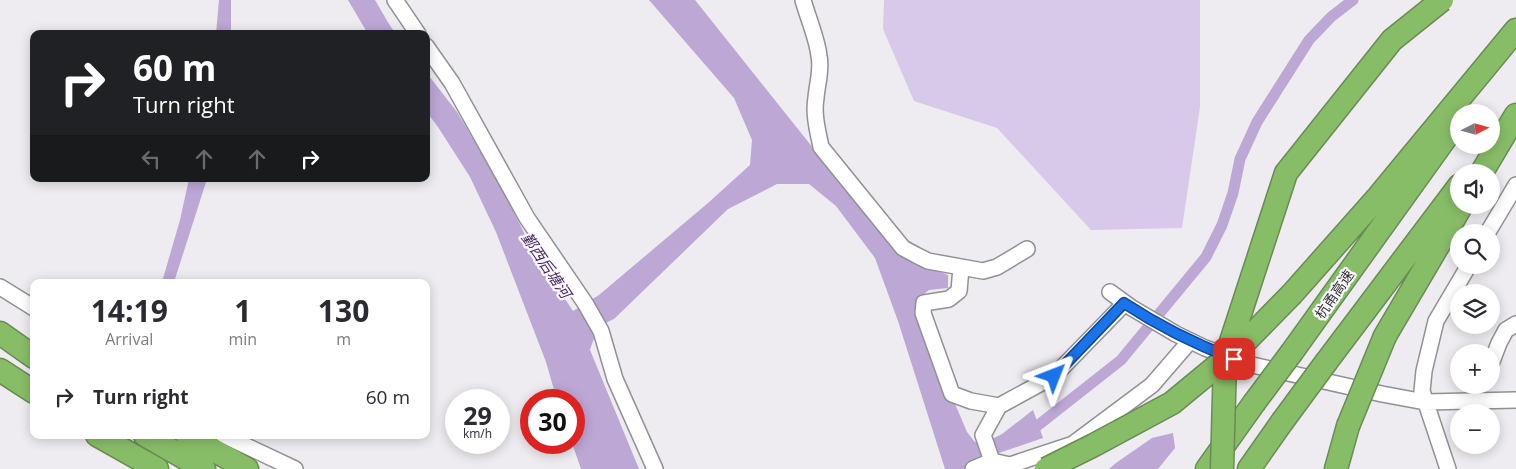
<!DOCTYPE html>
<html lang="en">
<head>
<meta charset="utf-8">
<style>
	:root { --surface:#fff; --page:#f7f7f7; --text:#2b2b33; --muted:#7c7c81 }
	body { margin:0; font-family:"Open Sans","Noto Sans SC",sans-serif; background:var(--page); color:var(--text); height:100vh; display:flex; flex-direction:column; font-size:19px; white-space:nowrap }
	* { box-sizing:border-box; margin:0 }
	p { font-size:16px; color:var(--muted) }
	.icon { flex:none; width:28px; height:28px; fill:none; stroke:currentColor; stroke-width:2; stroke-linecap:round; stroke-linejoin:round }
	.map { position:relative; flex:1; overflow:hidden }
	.side { position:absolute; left:30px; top:279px; width:400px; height:160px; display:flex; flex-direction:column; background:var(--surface); border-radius:10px; box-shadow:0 2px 12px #0003 }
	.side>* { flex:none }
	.hud { position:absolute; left:30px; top:30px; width:400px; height:152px; border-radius:10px; box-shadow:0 2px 12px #0003; background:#202124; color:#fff; overflow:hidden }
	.needle { width:32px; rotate:84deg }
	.controls { position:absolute; left:1450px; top:104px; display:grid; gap:10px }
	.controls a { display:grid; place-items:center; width:50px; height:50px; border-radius:50%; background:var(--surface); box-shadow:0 2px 12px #0003; font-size:25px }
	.speed { position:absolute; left:445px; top:389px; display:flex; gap:10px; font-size:25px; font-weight:700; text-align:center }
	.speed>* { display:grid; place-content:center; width:65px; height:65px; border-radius:50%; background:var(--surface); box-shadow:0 2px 12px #0003; line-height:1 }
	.speed small { font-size:12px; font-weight:400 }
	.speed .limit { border:8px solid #d22; background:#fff; color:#111 }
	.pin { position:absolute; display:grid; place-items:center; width:42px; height:42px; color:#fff; margin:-21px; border-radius:10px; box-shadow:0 2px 8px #0006 }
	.me { position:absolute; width:55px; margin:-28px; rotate:45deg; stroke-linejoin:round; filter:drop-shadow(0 0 4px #0008) }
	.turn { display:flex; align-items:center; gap:18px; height:105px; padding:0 20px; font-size:22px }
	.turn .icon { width:65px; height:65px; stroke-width:2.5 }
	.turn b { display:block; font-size:35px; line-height:42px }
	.lanes { display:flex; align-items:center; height:48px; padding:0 20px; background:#0003; justify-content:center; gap:25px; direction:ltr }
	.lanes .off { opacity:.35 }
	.eta { display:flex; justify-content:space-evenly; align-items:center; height:85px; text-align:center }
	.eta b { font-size:30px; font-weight:700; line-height:35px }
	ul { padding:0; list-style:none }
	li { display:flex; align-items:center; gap:15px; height:65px; padding:0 20px }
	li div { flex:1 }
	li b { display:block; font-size:19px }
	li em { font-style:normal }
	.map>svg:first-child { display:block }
</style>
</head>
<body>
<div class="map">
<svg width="1516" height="469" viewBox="0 0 1516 469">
	<rect width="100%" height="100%" fill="#eeebf1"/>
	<path fill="#d8c9ea" d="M884,0H1200V107L1182,228L1091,230L997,128L914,101L883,29Z"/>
	<path fill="#bca7d5" d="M219,0H231V34H216Z
		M348,0H375L389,24L396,34H368Z
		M649,0H695L837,178L928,267L948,275V288L929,290L919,298L953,399L967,432L974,441L980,445L1002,434L1033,410L1043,438L981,459L979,469H945L898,321L875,258L836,206L809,184H777L728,209L614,319C597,326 596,333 590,350L639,469H581L572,443L574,442V400H557L546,362L496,232L470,177L438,127L426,111V72L457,112L501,186L534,253L573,311L599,295L708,203L750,165L752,140L734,98Z
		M189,179H207L174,282H162L180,220Z
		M1173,433L1175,448L1158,469H1109L1116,463L1152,438Z"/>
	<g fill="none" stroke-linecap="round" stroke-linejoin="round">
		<path stroke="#bca7d5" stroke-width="11" d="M1027,434L1121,360L1206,257L1222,225L1233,193L1240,159L1257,122L1309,40L1331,17L1353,0"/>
		<defs>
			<path id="minor" d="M395,0L418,34
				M803,0C808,18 817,38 819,56C822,70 817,84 816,98C813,114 818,132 821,147L903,248L916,255L928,261L983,271L997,267L1027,249
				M426,46L452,83L527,218L585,303L601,331L615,379L655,469
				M1488,232L1516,185
				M961,268L959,291L949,299L924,303L923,313L952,394L971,401L999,406L1054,376L1125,303
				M0,287L34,308
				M1110,292L1132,308L1176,334L1205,348L1248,364L1382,394L1425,402L1516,400
				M1491,364L1499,343L1506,330L1516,324
				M223,435L295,469
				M992,461L983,435L999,406
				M973,469L992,461L1010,465L1073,444L1152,385L1190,341
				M1448,469L1422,391L1424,371L1436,321L1469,265"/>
			<path id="highway" d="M1482,172L1516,115
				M1292,294L1378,197L1516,30
				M0,333L34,357
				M1385,336L1462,205
				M1292,352L1447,136
				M1327,361L1459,186
				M0,370L34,392
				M97,435L157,469
				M145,435L204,469
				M187,435L247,469
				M1207,469L1254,403
				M1249,469L1282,422
				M1336,469L1348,426"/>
		</defs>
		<use href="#minor" stroke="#929095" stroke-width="18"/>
		<use href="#highway" stroke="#698b54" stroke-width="25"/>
		<use href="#minor" stroke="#fff" stroke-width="15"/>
		<use href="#highway" stroke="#88bd68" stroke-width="22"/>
		<defs>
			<path id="highway-bridge" d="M1254,403L1292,352
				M1282,422L1327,361
				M1348,426L1385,336
				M1046,469L1094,445L1172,403L1241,346L1292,294
				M1222,469L1225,360L1286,173L1392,40L1442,0"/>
		</defs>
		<use href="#highway-bridge" stroke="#698b54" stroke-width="25" stroke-linecap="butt"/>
		<use href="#highway-bridge" stroke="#88bd68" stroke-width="22"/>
	</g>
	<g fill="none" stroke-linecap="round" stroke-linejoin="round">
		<defs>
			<path id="route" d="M1054,376L1124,303C1159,326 1195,344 1234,359"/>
		</defs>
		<use href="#route" stroke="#114b97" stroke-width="12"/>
		<use href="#route" stroke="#1a73e8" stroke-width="9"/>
	</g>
	<g text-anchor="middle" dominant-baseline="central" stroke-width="4.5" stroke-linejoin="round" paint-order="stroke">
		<g font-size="14" fill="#2f2e30" stroke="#fbf9fe">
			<text transform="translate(1334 294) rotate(-55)">杭甬高速</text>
		</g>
		<g font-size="15" font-style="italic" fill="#462962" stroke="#fbf9fe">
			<text transform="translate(547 265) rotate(56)">鄞西后塘河</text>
		</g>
	</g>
</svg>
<div class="controls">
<a><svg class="needle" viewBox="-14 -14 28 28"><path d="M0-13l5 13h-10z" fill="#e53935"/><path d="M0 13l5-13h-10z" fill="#7c7c81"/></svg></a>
<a><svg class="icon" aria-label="sound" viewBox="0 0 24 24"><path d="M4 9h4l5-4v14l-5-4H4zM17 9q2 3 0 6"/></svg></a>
<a><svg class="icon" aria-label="search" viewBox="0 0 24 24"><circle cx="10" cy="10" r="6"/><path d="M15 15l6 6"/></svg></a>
<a><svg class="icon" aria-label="layers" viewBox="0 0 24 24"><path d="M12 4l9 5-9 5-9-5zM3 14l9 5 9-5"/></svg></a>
<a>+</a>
<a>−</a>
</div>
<div class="speed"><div>29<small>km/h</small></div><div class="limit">30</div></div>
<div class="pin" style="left:1234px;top:359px;background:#d93025"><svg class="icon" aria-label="arrive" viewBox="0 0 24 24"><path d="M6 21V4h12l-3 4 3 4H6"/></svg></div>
<svg class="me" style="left:1054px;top:376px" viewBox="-20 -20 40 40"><path d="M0-17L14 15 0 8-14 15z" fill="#1a73e8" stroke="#fff" stroke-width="4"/></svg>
<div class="hud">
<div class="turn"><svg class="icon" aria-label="right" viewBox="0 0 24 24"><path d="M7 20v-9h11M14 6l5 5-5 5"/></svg><div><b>60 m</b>Turn right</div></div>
<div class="lanes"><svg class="icon off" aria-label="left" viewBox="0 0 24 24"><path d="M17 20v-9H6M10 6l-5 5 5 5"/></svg><svg class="icon off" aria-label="ahead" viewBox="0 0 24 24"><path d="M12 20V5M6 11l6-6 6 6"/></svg><svg class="icon off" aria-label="ahead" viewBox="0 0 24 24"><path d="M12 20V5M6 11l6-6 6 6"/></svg><svg class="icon" aria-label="right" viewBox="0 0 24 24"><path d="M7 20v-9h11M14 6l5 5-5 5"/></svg></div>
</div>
<section class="side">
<div class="eta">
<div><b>14:19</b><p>Arrival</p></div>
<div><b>1</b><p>min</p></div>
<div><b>130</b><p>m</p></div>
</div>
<ul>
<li><svg class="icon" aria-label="right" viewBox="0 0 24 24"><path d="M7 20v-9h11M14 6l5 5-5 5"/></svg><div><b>Turn right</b></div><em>60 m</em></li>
</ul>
</section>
</div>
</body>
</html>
